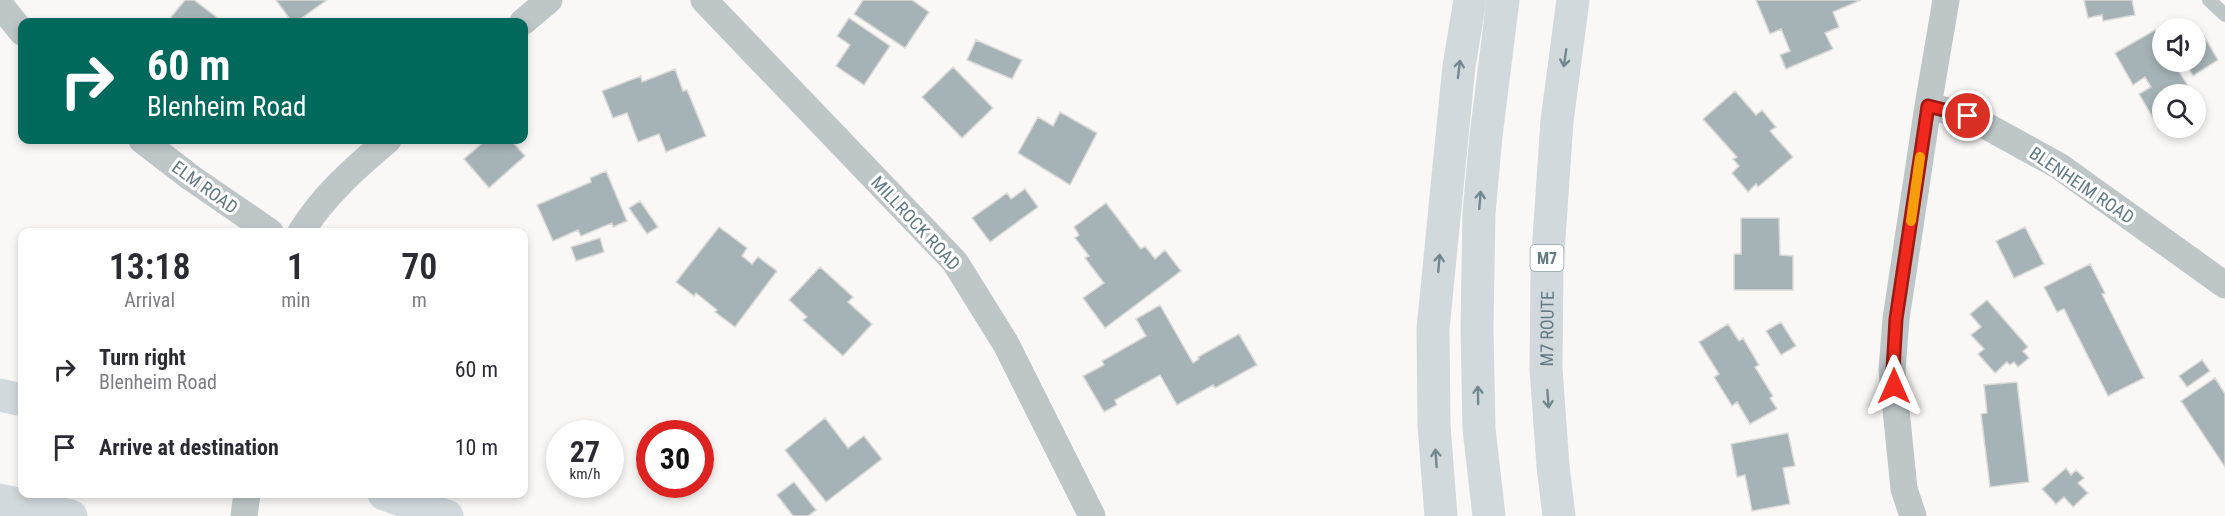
<!DOCTYPE html>
<html lang="en">
<head>
<meta charset="utf-8">
<style>
	:root { --surface:#fff; --page:#f2f2f3; --text:#2b2b33; --muted:#7c7c81 }
	body { margin:0; font-family:"Roboto Condensed",sans-serif; background:var(--page); color:var(--text); height:100vh; display:flex; flex-direction:column; font-size:22px; white-space:nowrap }
	* { box-sizing:border-box; margin:0 }
	p { font-size:20px; color:var(--muted) }
	.icon { flex:none; width:33px; height:33px; fill:none; stroke:currentColor; stroke-width:2; stroke-linecap:round; stroke-linejoin:round }
	.map { position:relative; flex:1; overflow:hidden }
	.panel { position:absolute; left:18px; top:228px; width:510px; height:270px; display:flex; flex-direction:column; background:var(--surface); border-radius:12px; box-shadow:0 3px 9px #0003 }
	.panel>* { flex:none }
	.banner { position:absolute; left:18px; top:18px; width:510px; height:126px; border-radius:12px; box-shadow:0 3px 9px #0003; background:#00695c; color:#fff; overflow:hidden }
	.tools { position:absolute; left:2152px; top:18px; display:grid; gap:12px }
	.tools a { display:grid; place-items:center; width:54px; height:54px; border-radius:50%; background:var(--surface); box-shadow:0 3px 9px #0003; font-size:30px }
	.speed { position:absolute; left:546px; top:420px; display:flex; gap:12px; font-size:30px; font-weight:700; text-align:center }
	.speed>* { display:grid; place-content:center; width:78px; height:78px; border-radius:50%; background:var(--surface); box-shadow:0 3px 9px #0003; line-height:1 }
	.speed small { font-size:15px; font-weight:400 }
	.speed .limit { border:9px solid #d22; background:#fff; color:#111 }
	.pin { position:absolute; display:grid; place-items:center; width:51px; height:51px; color:#fff; margin:-26px; border:3px solid #fff; border-radius:50%; box-shadow:0 2px 6px #0007 }
	.me { position:absolute; width:66px; margin:-33px; rotate:0deg; stroke-linejoin:round; filter:drop-shadow(0 0 4px #0008) }
	.turn { display:flex; align-items:center; gap:21px; height:126px; padding:0 30px; font-size:27px }
	.turn .icon { width:78px; height:78px; stroke-width:2.5 }
	.turn b { display:block; font-size:42px; line-height:51px }
	.eta { display:flex; justify-content:space-evenly; align-items:center; height:102px; text-align:center }
	.eta b { font-size:36px; font-weight:600; line-height:42px }
	ul { padding:0; list-style:none }
	li { display:flex; align-items:center; gap:18px; height:78px; padding:0 30px }
	li div { flex:1 }
	li b { display:block; font-size:22px }
	li em { font-style:normal }
	.map>svg:first-child { display:block }
</style>
</head>
<body>
<div class="map">
<svg width="2225" height="516" viewBox="0 0 2225 516">
	<rect width="100%" height="100%" fill="#f9f8f6"/>
	<path fill="#a5b3b6" stroke="#dbdad8" stroke-width="1.5" d="M185,0H194L223,22H167Z
		M276,0H327L296,22H292Z
		M863,0H912L929,12L905,48L854,14Z
		M1756,0H1861L1833,12L1839,27L1825,33L1833,49L1786,69L1780,55L1790,51L1781,29L1770,34Z
		M2084,0H2132L2135,15L2103,21L2102,15L2088,18Z
		M849,18L890,46L864,85L836,66L850,45L837,36Z
		M2200,29L2218,60L2193,76L2185,62H2196V31Z
		M2155,30L2163,44V62H2173L2193,94H2163V122L2157,125L2139,94L2151,87L2145,77L2133,85L2115,53Z
		M976,40L1022,60L1012,79L967,60Z
		M953,67L993,108L962,138L922,97Z
		M675,69L683,91L687,90L706,136L666,152L659,134L638,142L627,113L613,118L602,91L641,76L642,82Z
		M1735,91L1756,115L1762,110L1776,127L1770,131L1793,157L1758,187L1756,184L1748,192L1732,173L1739,166L1733,159L1737,157L1703,119Z
		M1060,112L1097,133L1070,185L1018,153L1038,117L1053,126Z
		M486,140H511L525,156L489,188L464,159Z
		M606,171L627,221L613,227L612,223L581,236L578,230L553,241L537,205L591,182L590,178Z
		M1025,189L1038,207L990,242L972,218L1007,193L1011,199Z
		M640,201L658,227L647,234L629,208Z
		M1106,203L1141,249L1145,246L1155,259L1165,250L1181,271L1105,328L1083,298L1104,283L1085,258L1089,256L1075,238L1079,235L1074,227Z
		M1741,218H1779L1780,255L1793,256V290H1734V254H1741Z
		M719,227L747,248L742,256L752,264L758,257L777,271L735,327L715,312L717,310L696,293L694,296L676,282Z
		M2025,227L2044,264L2014,278L1996,241Z
		M600,238L604,252L576,261L571,247Z
		M2090,264L2105,293L2102,294L2144,378L2108,396L2064,309L2057,312L2044,287Z
		M820,267L853,297L848,302L872,324L843,356L803,320L807,317L789,300Z
		M1987,300L2028,347L2023,351L2029,358L2018,367L2014,362L2010,365L2007,362L1995,373L1978,354L1984,349L1971,335L1981,327L1970,314Z
		M1160,305L1193,363L1199,359L1198,357L1239,334L1257,365L1215,388L1213,385L1177,405L1160,375L1115,400L1117,405L1104,412L1083,376L1104,365L1102,361L1146,336L1136,319Z
		M1781,322L1796,346L1781,355L1766,331Z
		M1728,324L1739,341L1743,338L1759,365L1755,367L1773,396L1770,398L1777,409L1750,424L1737,402L1732,406L1714,377L1719,374L1699,342Z
		M2202,360L2210,371L2187,387L2179,376Z
		M2215,378L2225,394V467L2181,401Z
		M2017,382L2029,482L1990,487L1981,414L1987,413L1984,385Z
		M825,418L848,448L864,436L882,459L826,502L785,450Z
		M1788,433L1795,466L1783,468L1790,504L1752,511L1745,475L1737,477L1731,444Z
		M2066,468L2071,475L2076,470L2084,478L2078,483L2088,493L2073,507L2064,497L2056,504L2042,489Z
		M794,482L816,510L808,516H793L777,495Z"/>
	<g fill="none" stroke-linecap="round" stroke-linejoin="round">
		<path stroke="#bec6c8" stroke-width="14" d="M2209,0L2225,15"/>
		<path stroke="#bec6c8" stroke-width="27" d="M704,0L955,262L1006,344L1092,516
			M0,5L22,32
			M523,22L549,0
			M1928,106L1968,116L2059,166L2225,285
			M142,140L190,177L270,232
			M301,232C324,195 355,168 388,140
			M244,516L247,494
			M1913,516L1904,489L1892,370L1896,319L1928,106L1946,0"/>
		<g stroke="#d2d9dc" stroke-width="33">
			<path d="M0,395L22,400"/>
			<path d="M384,494L447,516"/>
			<path d="M0,500L71,516"/>
			<path d="M1441,516L1434,425L1433,329L1459,66L1470,0"/>
			<path d="M1489,516L1479,429L1477,328L1479,213L1486,136L1503,0"/>
			<path id="s1" d="M1559,516L1553,466L1546,369L1547,268L1557,121L1573,0"/>
		</g>
	</g>
	<defs><path id="oneway-shaft" d="M-6 0H5M1.5-3L5.5 0L1.5 3" fill="none" stroke-width="1.6" stroke-linecap="round" stroke-linejoin="round" transform="scale(1.5)"/></defs>
	<g stroke="#728890">
		<use href="#oneway-shaft" transform="translate(1565 58) rotate(98)"/>
		<use href="#oneway-shaft" transform="translate(1459 69) rotate(-83)"/>
		<use href="#oneway-shaft" transform="translate(1480 200) rotate(-85)"/>
		<use href="#oneway-shaft" transform="translate(1439 263) rotate(-85)"/>
		<use href="#oneway-shaft" transform="translate(1478 395) rotate(-91)"/>
		<use href="#oneway-shaft" transform="translate(1548 399) rotate(86)"/>
		<use href="#oneway-shaft" transform="translate(1436 458) rotate(-94)"/>
	</g>
	<g fill="none" stroke-linecap="round" stroke-linejoin="round">
		<defs>
			<path id="route" d="M1894,386L1893,370L1896,319L1928,106L1968,116"/>
		</defs>
		<use href="#route" stroke="#9d1a13" stroke-width="15"/>
		<use href="#route" stroke="#f1281d" stroke-width="10"/>
		<path stroke="#f59e0b" stroke-width="10" d="M1911,221L1920,157"/>
	</g>
	<g text-anchor="middle" dominant-baseline="central" stroke-width="6" stroke-linejoin="round" paint-order="stroke">
		<rect fill="#fff" stroke="#90a2a8" stroke-width="1.5" x="1530.5" y="245" width="33" height="26" rx="4.5"/>
		<g font-size="16" font-weight="bold" fill="#617a83">
			<text x="1547" y="258">M7</text>
		</g>
		<g font-size="18" fill="#617a83" stroke="#fff">
			<text transform="translate(2082 185) rotate(34)">BLENHEIM ROAD</text>
			<text transform="translate(205 187) rotate(36)">ELM ROAD</text>
			<text transform="translate(916 223) rotate(47)">MILLROCK ROAD</text>
			<text stroke="none"><textPath href="#s1" startOffset="188">M7 ROUTE</textPath></text>
		</g>
	</g>
</svg>
<div class="tools">
<a><svg class="icon" aria-label="sound" viewBox="0 0 24 24"><path d="M4 9h4l5-4v14l-5-4H4zM17 9q2 3 0 6"/></svg></a>
<a><svg class="icon" aria-label="search" viewBox="0 0 24 24"><circle cx="10" cy="10" r="6"/><path d="M15 15l6 6"/></svg></a>
</div>
<div class="speed"><div>27<small>km/h</small></div><div class="limit">30</div></div>
<div class="pin" style="left:1968px;top:116px;background:#d93025"><svg class="icon" aria-label="arrive" viewBox="0 0 24 24"><path d="M6 21V4h12l-3 4 3 4H6"/></svg></div>
<svg class="me" style="left:1894px;top:386px" viewBox="-20 -20 40 40"><path d="M0-17L14 15 0 8-14 15z" fill="#f1281d" stroke="#fff" stroke-width="4"/></svg>
<div class="banner">
<div class="turn"><svg class="icon" aria-label="right" viewBox="0 0 24 24"><path d="M7 20v-9h11M14 6l5 5-5 5"/></svg><div><b>60 m</b>Blenheim Road</div></div>
</div>
<section class="panel">
<div class="eta">
<div><b>13:18</b><p>Arrival</p></div>
<div><b>1</b><p>min</p></div>
<div><b>70</b><p>m</p></div>
</div>
<ul>
<li><svg class="icon" aria-label="right" viewBox="0 0 24 24"><path d="M7 20v-9h11M14 6l5 5-5 5"/></svg><div><b>Turn right</b><p>Blenheim Road</p></div><em>60 m</em></li>
<li><svg class="icon" aria-label="arrive" viewBox="0 0 24 24"><path d="M6 21V4h12l-3 4 3 4H6"/></svg><div><b>Arrive at destination</b></div><em>10 m</em></li>
</ul>
</section>
</div>
</body>
</html>
